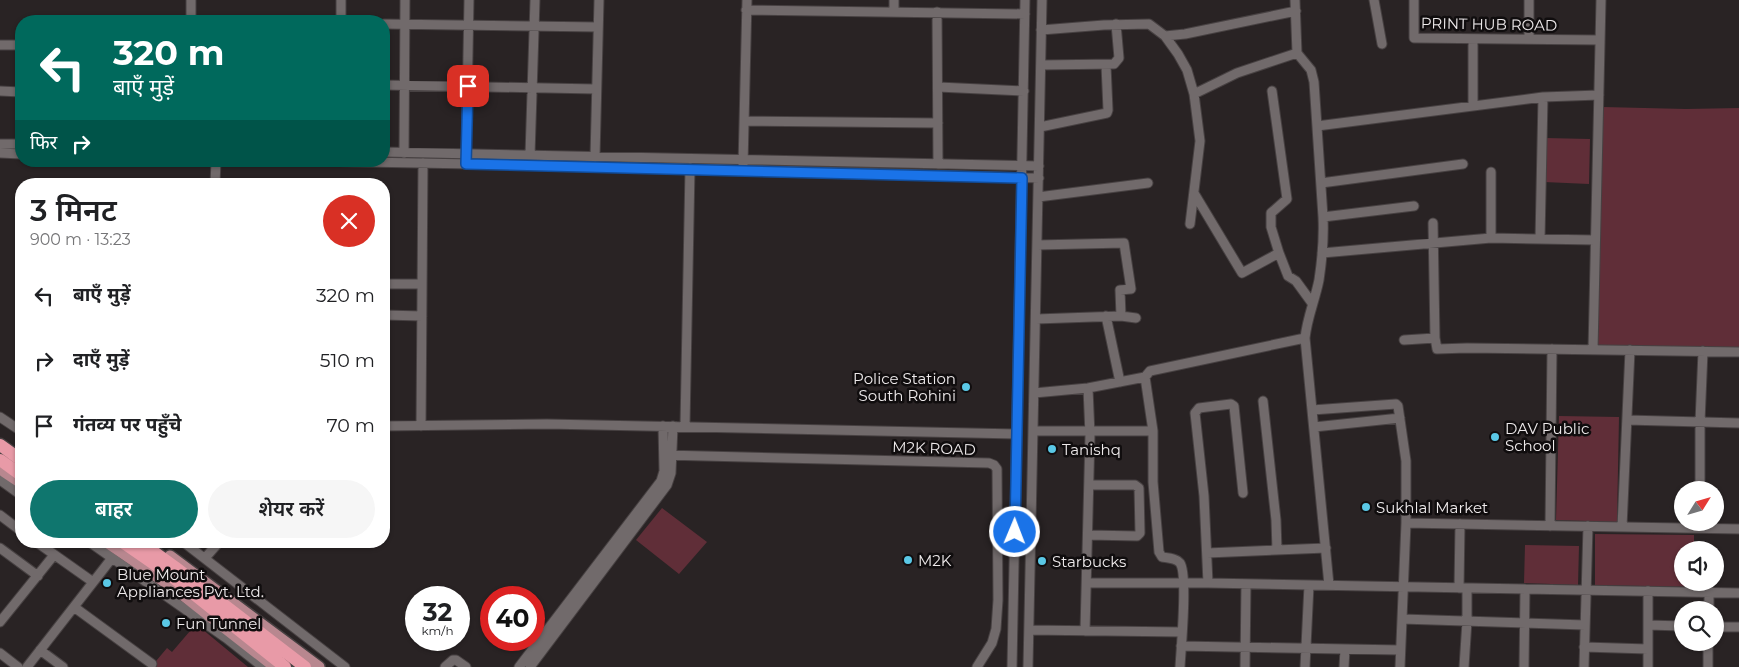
<!DOCTYPE html>
<html lang="hi">
<head>
<meta charset="utf-8">
<style>
	:root { --surface:#fff; --page:#f6f6f6; --text:#202124; --muted:#757577; --accent:#0f766e }
	body { margin:0; font-family:Montserrat,"Noto Sans Devanagari",sans-serif; background:var(--page); color:var(--text); height:100vh; display:flex; flex-direction:column; font-size:19px; white-space:nowrap }
	* { box-sizing:border-box; margin:0 }
	p { font-size:16px; color:var(--muted) }
	.icon { flex:none; width:28px; height:28px; fill:none; stroke:currentColor; stroke-width:2; stroke-linecap:round; stroke-linejoin:round }
	.map { position:relative; flex:1; overflow:hidden }
	.side { position:absolute; left:15px; top:178px; width:375px; height:370px; display:flex; flex-direction:column; background:var(--surface); border-radius:20px; box-shadow:0 1px 4px #0004 }
	.side>* { flex:none }
	.top-card { position:absolute; left:15px; top:15px; width:375px; height:152px; border-radius:20px; box-shadow:0 1px 4px #0004; background:#00695c; color:#fff; overflow:hidden }
	.needle { width:32px; rotate:53deg }
	.tools { position:absolute; left:1674px; top:481px; display:grid; gap:10px }
	.tools a { display:grid; place-items:center; width:50px; height:50px; border-radius:50%; background:var(--surface); box-shadow:0 1px 4px #0004; font-size:25px }
	.speed { position:absolute; left:405px; top:586px; display:flex; gap:10px; font-size:25px; font-weight:700; text-align:center }
	.speed>* { display:grid; place-content:center; width:65px; height:65px; border-radius:50%; background:var(--surface); box-shadow:0 1px 4px #0004; line-height:1 }
	.speed small { font-size:12px; font-weight:400 }
	.speed .limit { border:8px solid #d22; background:#fff; color:#111 }
	.pin { position:absolute; display:grid; place-items:center; width:42px; height:42px; color:#fff; margin:-21px; border-radius:10px; box-shadow:0 2px 8px #0006 }
	.me { position:absolute; width:55px; margin:-28px; rotate:1deg; stroke-linejoin:round; filter:drop-shadow(0 0 4px #0008) }
	.turn { display:flex; align-items:center; gap:18px; height:105px; padding:0 15px; font-size:22px }
	.turn .icon { width:65px; height:65px; stroke-width:2.5 }
	.turn b { display:block; font-size:35px; line-height:42px }
	.then { display:flex; align-items:center; height:48px; padding:0 15px; background:#0003; gap:10px; font-size:19px }
	.round { display:grid; place-items:center; flex:none; width:52px; height:52px; border-radius:26px; background:var(--page) }
	.headline { display:flex; align-items:center; justify-content:space-between; height:85px; padding:0 15px }
	h1 { font-size:30px; font-weight:600; line-height:38px }
	.action { display:flex; gap:10px; margin-top:auto; padding:10px 15px }
	.action a { flex:1; height:58px; border-radius:30px; background:var(--accent); color:#fff; font-size:20px; font-weight:600; line-height:58px; text-align:center }
	.action a+a { background:var(--page); color:var(--text) }
	ul { padding:0; list-style:none }
	li { display:flex; align-items:center; gap:15px; height:65px; padding:0 15px }
	li div { flex:1 }
	li b { display:block; font-size:19px }
	li em { font-style:normal }
	.map>svg:first-child { display:block }
</style>
</head>
<body>
<div class="map">
<svg width="1739" height="667" viewBox="0 0 1739 667">
	<rect width="100%" height="100%" fill="#292324"/>
	<path fill="#602e38" d="M1603,107L1686,109L1739,108V348L1597,346Z
		M1545,138L1590,139L1589,184L1544,182Z
		M1559,416L1619,417L1617,522L1556,520Z
		M662,508L707,542L679,574L636,540Z
		M1595,534L1694,535V550H1682V582L1694,583L1693,587L1595,585Z
		M1525,545L1579,546L1578,585L1524,583Z
		M196,624L248,667H151L167,648L172,652Z"/>
	<g fill="none" stroke-linecap="round" stroke-linejoin="round">
		<defs>
			<path id="minor" d="M1295,0L1297,53L1311,70L1314,82L1323,217C1324,238 1322,260 1319,280C1315,300 1307,318 1305,338L1329,585
				M1374,0L1382,44
				M1414,0V38L1600,40
				M746,10L1025,14
				M894,12V0
				M937,12L938,164
				M191,21V0
				M341,21V0
				M384,24L598,27
				M1041,30L1104,25L1149,24L1165,36L1185,34L1296,11
				M1165,36L1178,54L1187,70L1194,94L1200,141L1190,224
				M1473,39V104
				M1529,39V0
				M0,45H21
				M1041,65L1114,64L1119,58L1116,24
				M384,85L596,89
				M938,87L1024,91
				M0,91L21,92
				M1272,91L1287,199L1271,213V227L1279,253
				M1194,94L1237,73L1297,53
				M744,121L938,123
				M1317,126L1543,97L1599,95
				M1040,127L1107,113L1108,110L1106,65
				M0,144H21
				M384,152L1039,166
				M0,153L21,154
				M404,153L405,0
				M530,155L535,0
				M595,157L599,0
				M466,160L469,0
				M312,161L680,168L1039,178
				M743,165L747,0
				M1321,183L1463,164
				M215,184L216,161
				M1194,193L1242,273L1279,253L1288,276L1296,281L1312,303
				M1038,197L1148,183
				M1323,217L1414,206
				M1433,223L1435,338L1437,349L1467,348L1739,352
				M1491,238V172
				M1540,239L1543,97
				M1037,245L1124,243L1131,289L1120,290L1121,316
				M1322,253L1491,238L1595,240
				M384,284H422
				M384,315L422,316
				M1106,316L1120,382
				M1036,319L1121,316L1136,318
				M1404,340L1435,338
				M1593,350L1601,0
				M1145,377L1153,431V482L1159,552L1162,557C1168,558 1176,558 1180,563C1188,574 1181,649 1180,667
				M1034,393L1088,388L1145,377L1150,371L1305,338
				M1263,401L1276,520L1277,550
				M1312,410L1396,404L1398,406L1406,461V523L1400,667
				M0,417L21,431
				M1627,420L1739,423
				M384,426L547,424L1017,434
				M421,426L423,163
				M685,426L690,168
				M1314,427L1400,418
				M1033,431H1153
				M664,455L989,463L994,465L997,469L998,600L996,629L992,643L977,667
				M0,480L21,495
				M1700,490V422L1703,351
				M0,515L21,531
				M1406,523L1739,529
				M1550,526L1552,349
				M1622,527L1630,350
				M1089,535L1137,536L1140,533L1139,488L1135,485H1089
				M35,541L93,582
				M88,541L226,638L263,667
				M182,541L345,667
				M0,548L38,576
				M1207,553L1326,548
				M205,558L220,541
				M1087,583H1208L1739,593
				M1208,583L1204,496L1195,413L1199,408L1231,404L1234,406L1243,493
				M1459,588L1460,524
				M74,607L152,664
				M1709,610V593
				M1402,619L1585,625
				M0,622L54,555
				M1648,625L1682,626
				M1715,627H1739
				M1029,630L1182,632
				M1085,631L1090,435L1088,388
				M1181,646L1400,650
				M1584,647L1648,649
				M40,650L63,667
				M0,653L18,667
				M27,667L112,558
				M445,667L453,660H456L466,667
				M519,667L661,481L664,471L663,426
				M530,667L667,485L671,473L673,426
				M1012,667L1025,0
				M1028,667L1042,0
				M1245,667L1246,584
				M1305,667L1309,585
				M1344,667L1345,649
				M1464,667L1467,621V588
				M1524,667L1525,589
				M1584,667L1588,526
				M1648,667V591
				M1708,667V642"/>
			<path id="major" d="M0,469L21,483
				M105,541L175,589L275,667
				M170,556L319,667"/>
			<path id="highway" d="M0,445L21,460
				M0,460L21,475
				M121,541L170,575L285,667
				M139,541L175,567L305,667"/>
		</defs>
		<use href="#minor" stroke="#474142" stroke-width="11"/>
		<use href="#major" stroke="#474142" stroke-width="14"/>
		<use href="#highway" stroke="#474142" stroke-width="15"/>
		<use href="#minor" stroke="#716a6b" stroke-width="9"/>
		<use href="#major" stroke="#b8878f" stroke-width="11"/>
		<use href="#highway" stroke="#e89aa7" stroke-width="12"/>
	</g>
	<g fill="none" stroke-linecap="round" stroke-linejoin="round">
		<defs>
			<path id="route" d="M468,86L466,164L1022,178L1015,532"/>
		</defs>
		<use href="#route" stroke="#114b97" stroke-width="12"/>
		<use href="#route" stroke="#1a73e8" stroke-width="9"/>
	</g>
	<g fill="#5ac8e6" stroke="#100d0e" stroke-width="2">
		<circle cx="966" cy="387" r="5"/>
		<circle cx="1495" cy="437" r="5"/>
		<circle cx="1052" cy="449" r="5"/>
		<circle cx="1366" cy="507" r="5"/>
		<circle cx="908" cy="560" r="5"/>
		<circle cx="1042" cy="561" r="5"/>
		<circle cx="107" cy="583" r="5"/>
		<circle cx="166" cy="623" r="5"/>
	</g>
	<g text-anchor="middle" dominant-baseline="central" stroke-width="5" stroke-linejoin="round" paint-order="stroke">
		<g font-size="15" fill="#eeeaeb" stroke="#100d0e">
			<text transform="translate(1489 24) rotate(1)">PRINT HUB ROAD</text>
			<text transform="translate(934 448) rotate(2)">M2K ROAD</text>
		</g>
		<g font-size="15" fill="#eeeaeb" stroke="#100d0e" text-anchor="start">
			<text x="956" y="378" text-anchor="end">Police Station<tspan x="956" dy="17">South Rohini</tspan></text>
			<text x="1505" y="428">DAV Public<tspan x="1505" dy="17">School</tspan></text>
			<text x="1062" y="449">Tanishq</text>
			<text x="1376" y="507">Sukhlal Market</text>
			<text x="918" y="560">M2K</text>
			<text x="1052" y="561">Starbucks</text>
			<text x="117" y="574">Blue Mount<tspan x="117" dy="17">Appliances Pvt. Ltd.</tspan></text>
			<text x="176" y="623">Fun Tunnel</text>
		</g>
	</g>
</svg>
<div class="tools">
<a><svg class="needle" viewBox="-14 -14 28 28"><path d="M0-13l5 13h-10z" fill="#e53935"/><path d="M0 13l5-13h-10z" fill="#757577"/></svg></a>
<a><svg class="icon" aria-label="sound" viewBox="0 0 24 24"><path d="M4 9h4l5-4v14l-5-4H4zM17 9q2 3 0 6"/></svg></a>
<a><svg class="icon" aria-label="search" viewBox="0 0 24 24"><circle cx="10" cy="10" r="6"/><path d="M15 15l6 6"/></svg></a>
</div>
<div class="speed"><div>32<small>km/h</small></div><div class="limit">40</div></div>
<div class="pin" style="left:468px;top:86px;background:#d93025"><svg class="icon" aria-label="arrive" viewBox="0 0 24 24"><path d="M6 21V4h12l-3 4 3 4H6"/></svg></div>
<svg class="me" style="left:1015px;top:532px" viewBox="-20 -20 40 40"><circle r="17" fill="#1a73e8" stroke="#fff" stroke-width="3"/><path d="M0-11L8 9 0 5-8 9z" fill="#fff"/></svg>
<div class="top-card">
<div class="turn"><svg class="icon" aria-label="left" viewBox="0 0 24 24"><path d="M17 20v-9H6M10 6l-5 5 5 5"/></svg><div><b>320 m</b>बाएँ मुड़ें</div></div>
<div class="then">फिर<svg class="icon" aria-label="right" viewBox="0 0 24 24"><path d="M7 20v-9h11M14 6l5 5-5 5"/></svg></div>
</div>
<section class="side">
<div class="headline"><div><h1>3 मिनट</h1><p>900 m · 13:23</p></div><a class="round" style="background:#d93025;color:#fff"><svg class="icon" aria-label="close" viewBox="0 0 24 24"><path d="M6 6l12 12M18 6L6 18"/></svg></a></div>
<ul>
<li><svg class="icon" aria-label="left" viewBox="0 0 24 24"><path d="M17 20v-9H6M10 6l-5 5 5 5"/></svg><div><b>बाएँ मुड़ें</b></div><em>320 m</em></li>
<li><svg class="icon" aria-label="right" viewBox="0 0 24 24"><path d="M7 20v-9h11M14 6l5 5-5 5"/></svg><div><b>दाएँ मुड़ें</b></div><em>510 m</em></li>
<li><svg class="icon" aria-label="arrive" viewBox="0 0 24 24"><path d="M6 21V4h12l-3 4 3 4H6"/></svg><div><b>गंतव्य पर पहुँचे</b></div><em>70 m</em></li>
</ul>
<div class="action"><a>बाहर</a><a>शेयर करें</a></div>
</section>
</div>
</body>
</html>
